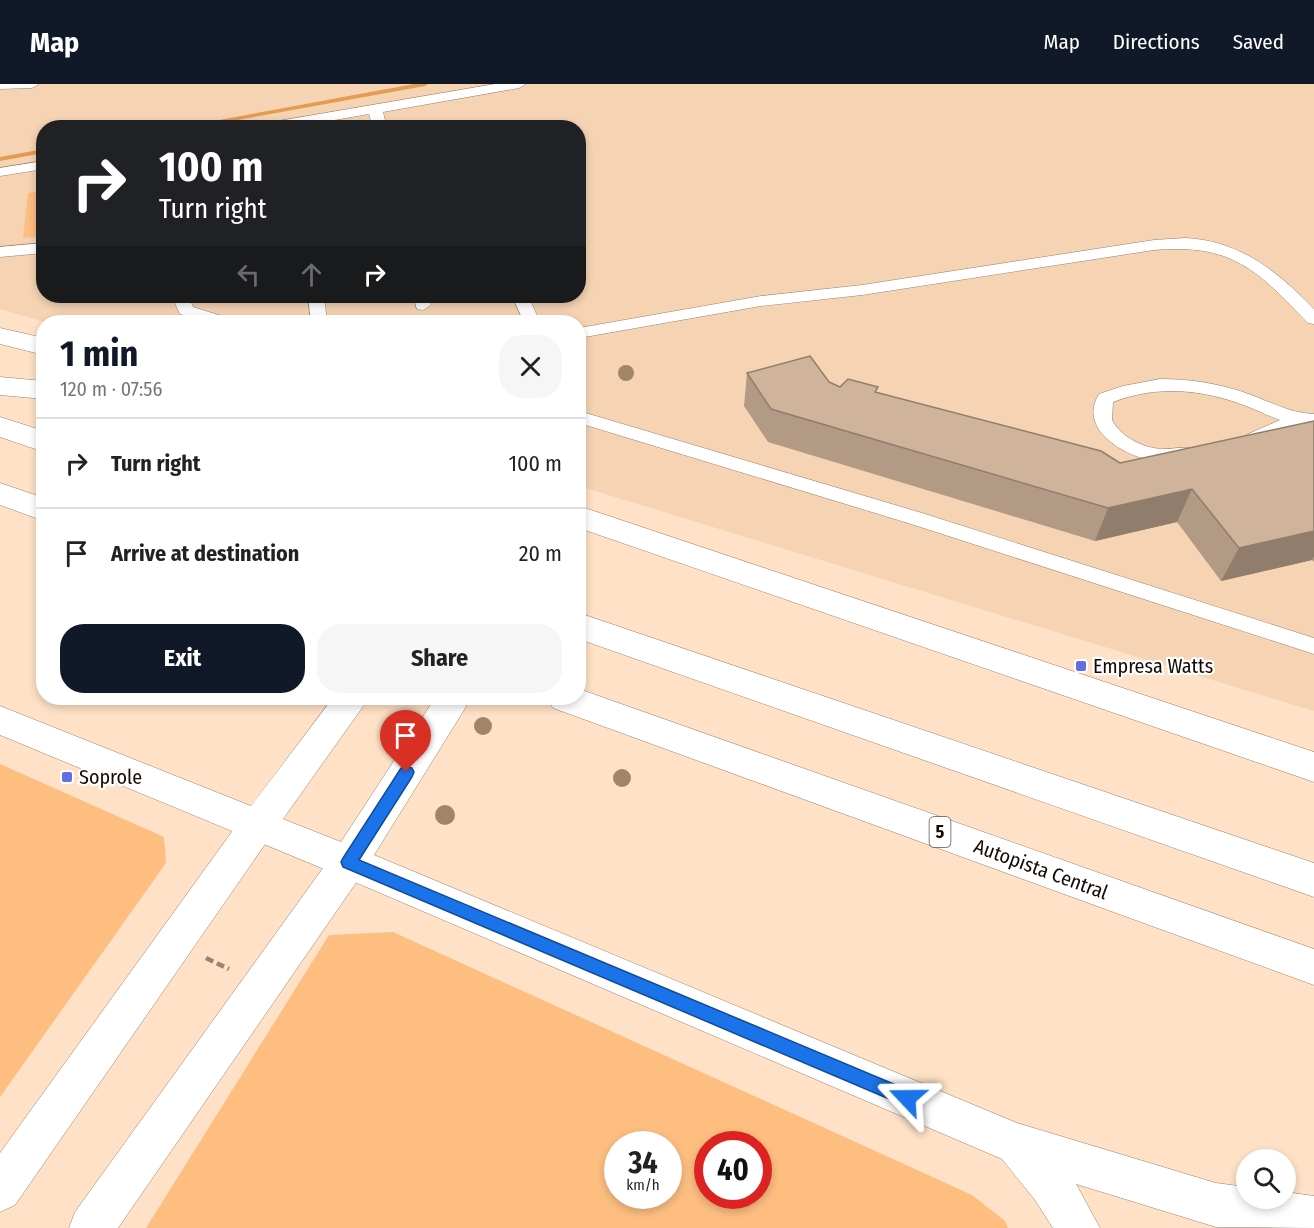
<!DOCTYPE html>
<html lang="en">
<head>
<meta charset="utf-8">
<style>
	:root { --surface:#fff; --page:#f6f6f6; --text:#222; --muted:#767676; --line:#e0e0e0; --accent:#111827 }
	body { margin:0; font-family:"Fira Sans Condensed",sans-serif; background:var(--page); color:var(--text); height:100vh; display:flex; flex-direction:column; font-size:22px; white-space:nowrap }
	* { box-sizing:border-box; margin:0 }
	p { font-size:20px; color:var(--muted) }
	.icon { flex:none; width:33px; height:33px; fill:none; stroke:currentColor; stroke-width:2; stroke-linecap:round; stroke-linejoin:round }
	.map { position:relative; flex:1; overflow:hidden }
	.sheet { position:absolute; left:36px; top:231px; width:550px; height:390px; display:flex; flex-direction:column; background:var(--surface); border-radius:24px; box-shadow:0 3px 9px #0003 }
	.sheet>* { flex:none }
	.banner { position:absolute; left:36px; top:36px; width:550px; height:183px; border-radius:24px; box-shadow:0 3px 9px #0003; background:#202124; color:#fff; overflow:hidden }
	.controls { position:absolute; left:1236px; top:1065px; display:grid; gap:12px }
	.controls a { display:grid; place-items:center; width:60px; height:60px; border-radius:50%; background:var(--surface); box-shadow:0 3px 9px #0003; font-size:30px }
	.speed { position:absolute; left:604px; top:1047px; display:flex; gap:12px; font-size:30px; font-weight:700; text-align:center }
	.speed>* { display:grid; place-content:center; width:78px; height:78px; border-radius:50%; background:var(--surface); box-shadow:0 3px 9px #0003; line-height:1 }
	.speed small { font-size:15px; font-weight:400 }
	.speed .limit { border:9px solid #d22; background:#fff; color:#111 }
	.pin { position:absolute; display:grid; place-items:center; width:51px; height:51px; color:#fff; margin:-62px -26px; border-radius:50% 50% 50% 0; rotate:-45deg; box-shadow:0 0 6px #0007 }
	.pin .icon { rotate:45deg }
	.me { position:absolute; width:66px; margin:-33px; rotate:293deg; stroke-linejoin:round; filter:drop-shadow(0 0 4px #0008) }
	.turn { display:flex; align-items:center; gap:21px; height:126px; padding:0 24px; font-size:27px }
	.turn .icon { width:78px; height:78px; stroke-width:2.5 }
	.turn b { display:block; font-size:42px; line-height:51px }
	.lanes { display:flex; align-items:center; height:57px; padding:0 24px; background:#0003; justify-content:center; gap:30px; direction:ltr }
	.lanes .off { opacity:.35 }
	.round { display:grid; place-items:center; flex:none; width:63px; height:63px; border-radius:24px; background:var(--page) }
	.overview { display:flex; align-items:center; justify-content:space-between; height:102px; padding:0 24px }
	h1 { font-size:36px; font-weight:700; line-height:45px; color:var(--accent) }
	.action { display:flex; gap:12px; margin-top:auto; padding:12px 24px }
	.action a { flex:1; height:69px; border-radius:24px; background:var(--accent); color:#fff; font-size:24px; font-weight:700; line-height:69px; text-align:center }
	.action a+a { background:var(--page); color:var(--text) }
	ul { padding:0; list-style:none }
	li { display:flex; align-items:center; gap:18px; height:90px; padding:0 24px; border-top:2px solid var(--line) }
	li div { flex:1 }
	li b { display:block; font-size:22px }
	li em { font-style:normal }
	header { display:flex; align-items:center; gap:36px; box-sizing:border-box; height:84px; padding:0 30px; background:var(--accent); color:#fff }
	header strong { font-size:28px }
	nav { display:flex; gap:33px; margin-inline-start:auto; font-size:21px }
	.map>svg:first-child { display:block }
</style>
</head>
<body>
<header>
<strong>Map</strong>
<nav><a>Map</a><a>Directions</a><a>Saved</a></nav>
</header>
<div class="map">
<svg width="1314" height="1144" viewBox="0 0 1314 1144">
	<rect width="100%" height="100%" fill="#fee1c6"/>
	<path fill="#f5d3b3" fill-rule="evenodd" d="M0,0H1314V627L579,402V238H44L0,225ZM44,44H579V212H44Z"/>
	<path fill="#fdbe80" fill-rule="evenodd" d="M43,107V152L23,154L28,109Z
		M0,680L164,753L166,779L0,1013Z
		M393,848L972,1111L1005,1137L1008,1144H146L329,851ZM669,1060V1112H618V1060ZM708,1060H759V1112H708Z"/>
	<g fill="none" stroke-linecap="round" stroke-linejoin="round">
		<path fill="#e39c52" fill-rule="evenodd" d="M414,0H428L425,2L194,44H176Z
			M44,65V69L0,77V73Z"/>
		<defs>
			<path id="service" d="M0,0H39L32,4L0,5Z
				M495,0H526L519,4L383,28L387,44H373L369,30L289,44H254L261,40Z
				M44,77V85L0,92V84Z
				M1186,154C1241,157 1278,188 1314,225V240L1308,239C1257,186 1232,159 1154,166L862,211L761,222L579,254V244L761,212L862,201L1154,156Z
				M44,159V169L0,173V163Z
				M178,212H195L191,218L193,223L228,234L230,238H207L180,230L174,217Z
				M308,212H324L327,238H311Z
				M413,212H429L431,221L423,226L417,225Z
				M512,212H528L540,238H524Z
				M1160,295C1189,295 1216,299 1243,308C1267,316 1288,329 1314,330V342C1310,342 1303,340 1299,341C1281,345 1266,365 1246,359L1243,355L1246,351L1280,336C1268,332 1257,326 1246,322C1202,305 1157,301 1113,318L1112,336C1121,353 1144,365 1164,365C1174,365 1183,362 1193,365L1195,369L1193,373C1182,376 1170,378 1160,378C1129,375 1076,347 1099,310L1123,302Z
				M579,327L922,429L1314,554V570L908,439L579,339Z"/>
			<path id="minor" d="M257,726L270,731L275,742L270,753L15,1121L0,1128V1069L244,731Z
				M349,762L362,766L368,778L362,790L118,1144H69L75,1128L336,766Z"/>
			<path id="tertiary" d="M0,244L44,254V271L0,260Z
				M579,422L1314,668V698L579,444Z
				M333,614H369L283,735L341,758L435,614H468L469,616L464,626L374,771L1017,1039L1216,1099L1246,1103V1114H1286V1108L1314,1112V1144L1216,1143L1076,1100L1100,1144H1053L1035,1116L1002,1075L336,790L0,651V622L251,722Z"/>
			<path id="motorway" d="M0,293L44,297V315L0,311Z
				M0,333L44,347V368L0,353Z
				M0,399L44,414V437L0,421Z
				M579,529L1314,779V813L579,555Z
				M579,605L1314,865V901L553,624L548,614H579Z"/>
		</defs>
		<use href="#service" stroke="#9b8168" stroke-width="1"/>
		<use href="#minor" stroke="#9b8168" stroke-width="1"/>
		<use href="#tertiary" stroke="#9b8168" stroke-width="1"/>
		<use href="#motorway" stroke="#9b8168" stroke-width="1"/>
		<path stroke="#988471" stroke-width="4.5" stroke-dasharray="8 4" stroke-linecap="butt" d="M206,874L229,885"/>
		<use href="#service" fill="#fff" fill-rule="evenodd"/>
		<use href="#minor" fill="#fff" fill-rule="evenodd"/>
		<use href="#tertiary" fill="#fff" fill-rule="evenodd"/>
		<use href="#motorway" fill="#fff" fill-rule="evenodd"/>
	</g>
	<g fill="#a28567">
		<circle cx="626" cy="289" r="8"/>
		<circle cx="483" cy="642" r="9"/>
		<circle cx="622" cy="694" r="9"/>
		<circle cx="445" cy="731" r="10"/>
	</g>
	<path fill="#b29a84" d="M747,289L829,298L840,303L877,309L1120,379L1314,337V478L1312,476L1221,497L1177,438L1095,457L768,358L744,322Z"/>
	<path fill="#917d6c" d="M1192,405L1177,438L1095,457L1108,424Z
		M1314,447V472L1312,476L1221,497L1239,464Z"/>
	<path fill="#cfb39a" stroke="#917d6c" stroke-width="1.5" d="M810,272L829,298L840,303L848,295L878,303L875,308L1101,367L1120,379L1314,337V447L1239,464L1192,405L1108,424L771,325L747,289Z"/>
	<path fill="#1a73e8" stroke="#114b97" stroke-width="1.5" d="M406,682L412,684L414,688L412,693L359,776L913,1008L916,1014L913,1020L907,1023L901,1020L343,783L341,778L343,774L401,684Z"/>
	<g fill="#626ee6" stroke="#fff" stroke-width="2">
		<rect x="1075" y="576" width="12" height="12" rx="3"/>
		<rect x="61" y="687" width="12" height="12" rx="3"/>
	</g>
	<g text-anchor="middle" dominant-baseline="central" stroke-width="4.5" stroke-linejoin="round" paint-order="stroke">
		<rect fill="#fff" stroke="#5a544f" stroke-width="1.5" x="929.5" y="733" width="21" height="30" rx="4.5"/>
		<g font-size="18" font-weight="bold" fill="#130a03">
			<text x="940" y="748">5</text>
		</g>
		<g font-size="20" fill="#130a03" stroke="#fff" text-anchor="start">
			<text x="1093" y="582">Empresa Watts</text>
			<text x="79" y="693">Soprole</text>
		</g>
		<g font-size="20" fill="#130a03" stroke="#fff">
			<text transform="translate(1041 785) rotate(20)">Autopista Central</text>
		</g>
	</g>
</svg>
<div class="controls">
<a><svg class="icon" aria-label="search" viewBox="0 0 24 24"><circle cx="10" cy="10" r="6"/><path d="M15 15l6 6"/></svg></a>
</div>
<div class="speed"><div>34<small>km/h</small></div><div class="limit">40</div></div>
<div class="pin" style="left:406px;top:688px;background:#d93025"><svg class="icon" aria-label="arrive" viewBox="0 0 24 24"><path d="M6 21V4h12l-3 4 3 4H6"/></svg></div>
<svg class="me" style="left:907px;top:1014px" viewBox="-20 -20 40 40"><path d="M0-17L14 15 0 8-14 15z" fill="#1a73e8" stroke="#fff" stroke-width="4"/></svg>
<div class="banner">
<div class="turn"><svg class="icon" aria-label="right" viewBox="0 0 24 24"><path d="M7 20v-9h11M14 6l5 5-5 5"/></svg><div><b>100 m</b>Turn right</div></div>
<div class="lanes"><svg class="icon off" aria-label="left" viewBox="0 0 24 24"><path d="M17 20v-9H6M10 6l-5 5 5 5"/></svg><svg class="icon off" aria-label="ahead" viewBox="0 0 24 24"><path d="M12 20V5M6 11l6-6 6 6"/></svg><svg class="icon" aria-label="right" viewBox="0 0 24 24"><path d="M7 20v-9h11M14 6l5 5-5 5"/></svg></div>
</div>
<section class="sheet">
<div class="overview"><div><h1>1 min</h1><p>120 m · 07:56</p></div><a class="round"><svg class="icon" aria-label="close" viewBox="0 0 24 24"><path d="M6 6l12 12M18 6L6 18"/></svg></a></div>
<ul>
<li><svg class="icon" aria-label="right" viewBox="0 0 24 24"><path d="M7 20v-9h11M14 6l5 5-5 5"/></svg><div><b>Turn right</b></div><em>100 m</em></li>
<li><svg class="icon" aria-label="arrive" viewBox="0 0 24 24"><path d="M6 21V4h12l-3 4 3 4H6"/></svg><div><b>Arrive at destination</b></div><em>20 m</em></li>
</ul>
<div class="action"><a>Exit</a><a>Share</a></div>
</section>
</div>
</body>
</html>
